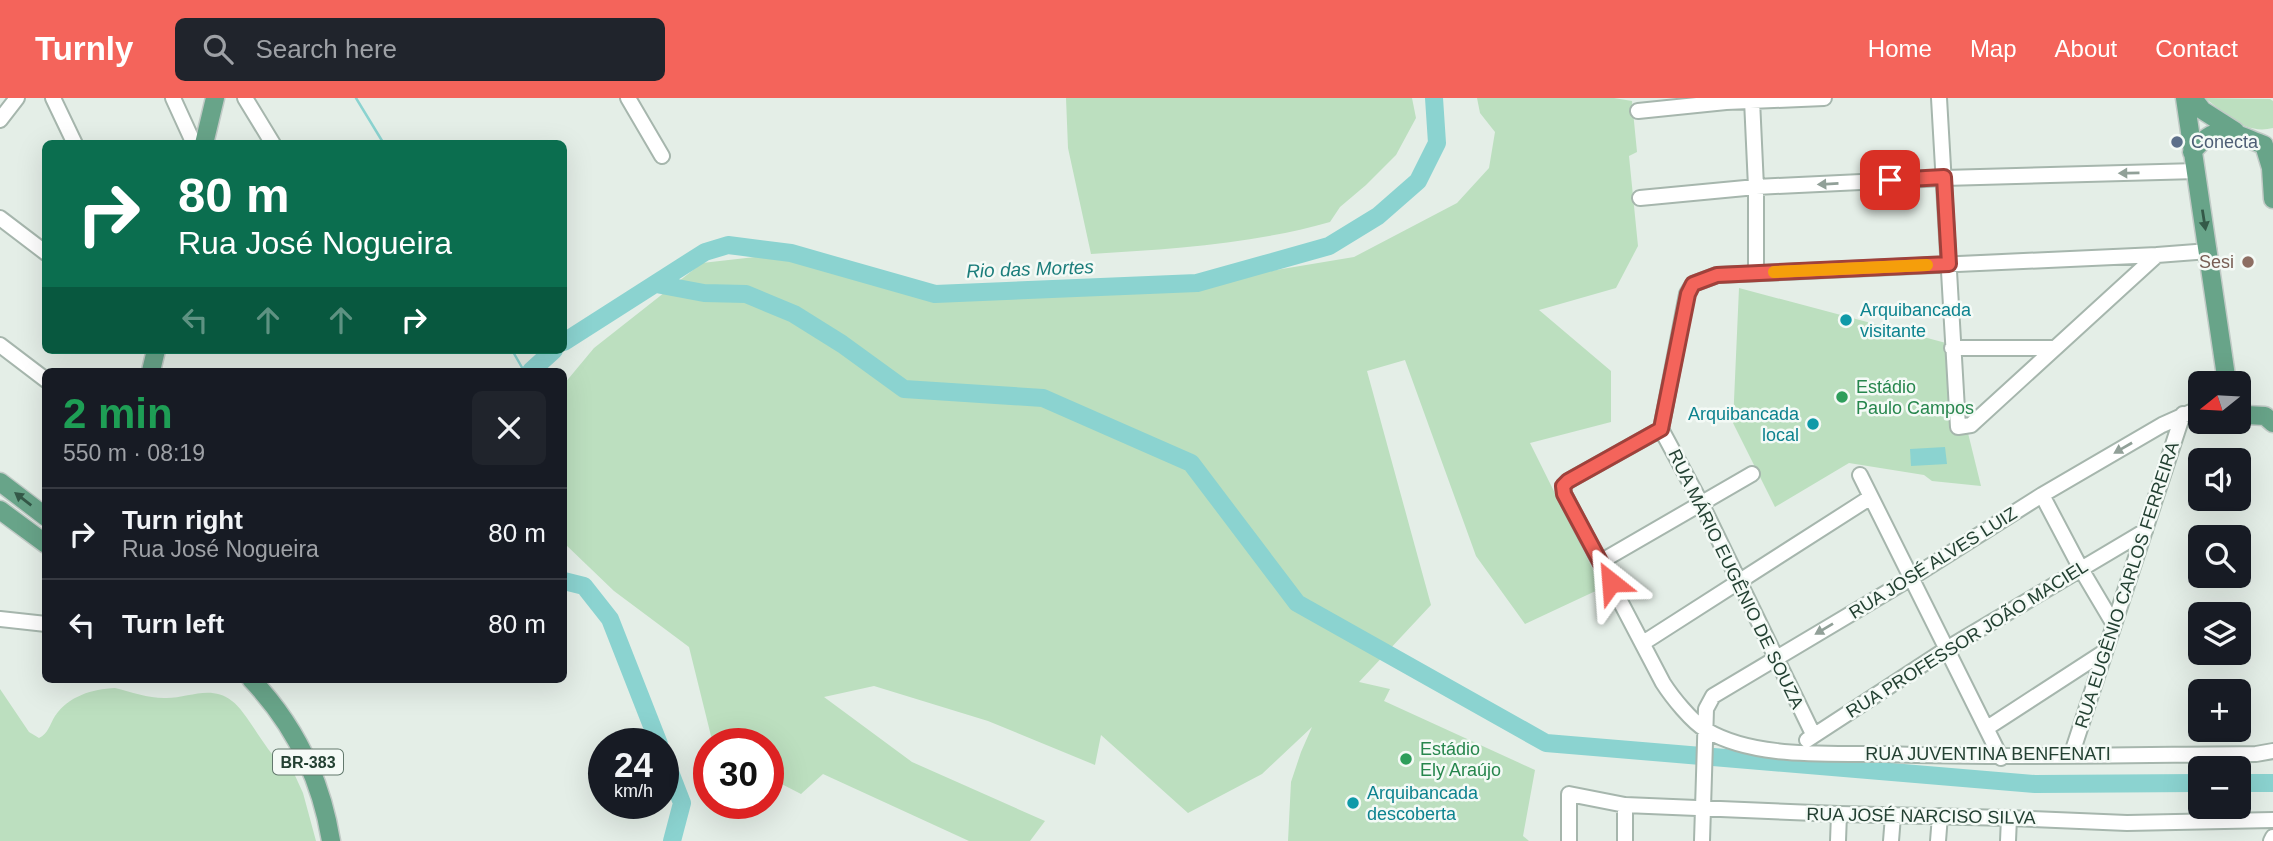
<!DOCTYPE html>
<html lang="en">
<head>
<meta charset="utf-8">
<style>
	:root { --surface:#171b24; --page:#20242c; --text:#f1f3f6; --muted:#9ea1a6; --line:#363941; --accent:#f4645b }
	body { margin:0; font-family:Helvetica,sans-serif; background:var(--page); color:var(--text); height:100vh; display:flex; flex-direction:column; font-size:26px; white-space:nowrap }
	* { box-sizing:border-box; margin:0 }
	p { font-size:23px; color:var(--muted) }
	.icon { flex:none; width:38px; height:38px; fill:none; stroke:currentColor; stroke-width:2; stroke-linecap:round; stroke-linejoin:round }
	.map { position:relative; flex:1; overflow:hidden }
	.sheet { position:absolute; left:42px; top:270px; width:525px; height:315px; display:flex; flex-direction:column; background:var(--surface); border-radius:10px; box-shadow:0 7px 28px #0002 }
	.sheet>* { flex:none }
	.guide { position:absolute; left:42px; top:42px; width:525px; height:214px; border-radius:10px; box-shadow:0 7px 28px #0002; background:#0b6e4f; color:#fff; overflow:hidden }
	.needle { width:46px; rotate:252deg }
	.buttons { position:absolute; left:2188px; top:273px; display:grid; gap:14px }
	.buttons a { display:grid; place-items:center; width:63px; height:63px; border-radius:10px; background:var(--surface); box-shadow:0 7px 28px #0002; font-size:35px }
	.speed { position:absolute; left:588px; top:630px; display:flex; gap:14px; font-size:35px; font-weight:700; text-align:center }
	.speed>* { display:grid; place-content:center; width:91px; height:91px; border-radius:50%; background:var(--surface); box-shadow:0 7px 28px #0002; line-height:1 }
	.speed small { font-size:18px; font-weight:400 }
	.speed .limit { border:10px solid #d22; background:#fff; color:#111 }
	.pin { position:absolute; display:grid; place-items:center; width:60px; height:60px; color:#fff; margin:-30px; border-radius:14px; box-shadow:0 4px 10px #0006 }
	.me { position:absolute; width:77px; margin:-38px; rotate:332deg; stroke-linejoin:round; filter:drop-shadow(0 0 5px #0008) }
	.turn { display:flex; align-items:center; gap:24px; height:147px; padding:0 21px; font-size:32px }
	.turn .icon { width:91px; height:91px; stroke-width:2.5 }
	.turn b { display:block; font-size:49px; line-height:60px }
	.lanes { display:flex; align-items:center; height:66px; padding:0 21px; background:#0003; justify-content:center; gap:35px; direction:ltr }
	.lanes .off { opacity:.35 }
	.round { display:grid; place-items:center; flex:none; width:74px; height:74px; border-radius:10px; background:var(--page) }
	.head { display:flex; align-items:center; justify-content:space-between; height:119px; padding:0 21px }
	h1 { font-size:42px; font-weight:800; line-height:52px; color:#1e9e55 }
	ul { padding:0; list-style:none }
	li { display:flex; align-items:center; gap:21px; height:91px; padding:0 21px; border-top:2px solid var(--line) }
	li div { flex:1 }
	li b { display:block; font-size:26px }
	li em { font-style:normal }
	header { display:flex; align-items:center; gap:42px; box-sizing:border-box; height:98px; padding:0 35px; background:var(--accent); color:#fff }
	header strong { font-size:33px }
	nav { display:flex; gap:38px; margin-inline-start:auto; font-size:24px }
	.search { width:490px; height:63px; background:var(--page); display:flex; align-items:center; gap:18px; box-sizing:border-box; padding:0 24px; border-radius:10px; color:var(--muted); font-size:26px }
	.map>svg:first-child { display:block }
</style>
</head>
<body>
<header>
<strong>Turnly</strong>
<div class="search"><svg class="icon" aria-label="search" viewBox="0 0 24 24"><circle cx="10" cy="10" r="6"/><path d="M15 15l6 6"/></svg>Search here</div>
<nav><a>Home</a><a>Map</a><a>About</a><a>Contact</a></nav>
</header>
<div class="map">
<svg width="2273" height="743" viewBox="0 0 2273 743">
	<rect width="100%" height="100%" fill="#e4eee7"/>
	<path fill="#bcdfbf" d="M1066,0H1412L1416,20L1396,57L1366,87L1340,109L1330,124C1253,146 1172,151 1091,156L1068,50Z
		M1477,0H1614L1632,3L1637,54L1629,58L1638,148L1616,190L1539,212L1611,273V324L1530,345L1602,490L1525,526L1476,458L1405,262L1367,273L1431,507L1359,584L1390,591L1384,603L1535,672L1523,738L1529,743H1288L1291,684L1301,654L1312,629L1262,676L1188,715L1101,637L1095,667L988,623L874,588L824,599L912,664L1045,723L1030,743H969L823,676L801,696L768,679V646H713L689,549L614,493L564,445V286L594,250L702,165L791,155L935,196L1197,185L1354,159L1457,105L1489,70L1495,34L1480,15Z
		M2205,0L2270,1L2273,3V30C2245,37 2226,16 2205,0Z
		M1739,190L1946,245L1951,329L1968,335L1981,388L1932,383L1924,377L1849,365L1775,409L1733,325Z
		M115,590C131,594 148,600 164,600C188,601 210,586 232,603C250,616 272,669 292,671L303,695L316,743H0V591L29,634L39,640C48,636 50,626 55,618C69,598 92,591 115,590Z"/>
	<path fill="#8bd3d0" d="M1945,349L1947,366L1911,368L1910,351Z"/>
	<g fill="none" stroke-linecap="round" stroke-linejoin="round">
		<path stroke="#8bd3d0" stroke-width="2.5" d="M356,0L384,46
			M512,252L524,273"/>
		<path stroke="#8bd3d0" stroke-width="18" d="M656,186L704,195L746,196L794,216L842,246L904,291L1043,300L1191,365L1297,505L1546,645L2035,686L2200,685
			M564,244L705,154L728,147L791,155L935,196L1197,185L1329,148L1378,118L1418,83L1437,45L1434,0
			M531,273L554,252
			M564,483L584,488L610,521L659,646
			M663,656L682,705L672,743
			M2238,685H2273"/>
		<defs>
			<path id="minor" d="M53,0L75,46
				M173,0L194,46
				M245,0L273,46
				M628,0L662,58
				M1718,0L1726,4L1824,0
				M1939,0L1958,329L1971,327L2157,157L2209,153
				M1752,2L1756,89V174
				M1638,13L1726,4
				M0,22L17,0
				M1640,100L1756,89L1944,80L2197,73
				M0,120L46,155
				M0,247L46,282
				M1952,250H2055
				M1661,331L1568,383L1563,388L1564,396L1663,585C1672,599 1692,624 1706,632C1755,661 1828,655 1884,656C2008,660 2132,657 2256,656L2273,653
				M1860,377L2001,660
				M2042,397L2081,471L2113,525
				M1600,464L1752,376
				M0,521L46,526
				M1643,545L1871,399
				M1987,630L2104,554
				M1813,636L1701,405L1661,331L1687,196L1693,186L1717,177L2157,157
				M1807,642L1948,550L2145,433
				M2071,658L2183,316
				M1569,743V696L1625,707L1839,716L2009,720L2127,725L2273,722
				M1625,743V707
				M1702,743L1706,611L1713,598L1911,480L2042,397L2162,327L2200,310
				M1838,743L1839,716
				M1891,743L1893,718
				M1938,743L1940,718
				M2008,743L2009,720
				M2271,743L2273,739"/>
			<path id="major" d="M2185,0L2227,285
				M2193,0L2202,12L2235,33
				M204,46L215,0
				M2192,54C2219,22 2230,34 2264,47L2271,70L2273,101
				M151,273L156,252
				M2238,308L2246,317L2265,318L2273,325
				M0,384L46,419
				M0,412L46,446
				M251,581C294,626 321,681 331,743"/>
		</defs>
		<use href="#minor" stroke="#a6b6ad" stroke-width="18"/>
		<use href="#major" stroke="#c1cac6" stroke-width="21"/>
		<use href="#minor" stroke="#fff" stroke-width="14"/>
		<use href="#major" stroke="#68a489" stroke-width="18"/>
	</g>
	<defs><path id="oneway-solid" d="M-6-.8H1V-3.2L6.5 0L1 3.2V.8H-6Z" transform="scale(1.75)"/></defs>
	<g fill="#91a098">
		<use href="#oneway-solid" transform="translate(2129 75) rotate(179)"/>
		<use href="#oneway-solid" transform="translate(1828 86) rotate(177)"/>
		<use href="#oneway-solid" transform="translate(2123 350) rotate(150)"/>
		<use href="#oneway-solid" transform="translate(1824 531) rotate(149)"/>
	</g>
	<g fill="#345948">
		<use href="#oneway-solid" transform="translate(2204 122) rotate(81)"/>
		<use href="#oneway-solid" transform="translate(23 401) rotate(-142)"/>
	</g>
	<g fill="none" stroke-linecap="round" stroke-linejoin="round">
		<defs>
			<path id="route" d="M1611,484L1564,396L1563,388L1568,383L1661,331L1688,196L1693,186L1717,177L1949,166L1944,79L1890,82"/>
		</defs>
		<use href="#route" stroke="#9f413b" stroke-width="18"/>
		<use href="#route" stroke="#f4645b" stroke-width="12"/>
		<path stroke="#f59e0b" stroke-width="12" d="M1774,174L1927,167"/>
	</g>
	<circle fill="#5c6f8a" stroke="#f4faf6" stroke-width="2.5" cx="2177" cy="44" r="7"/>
	<circle fill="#8d6e63" stroke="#f4faf6" stroke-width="2.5" cx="2248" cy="164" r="7"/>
	<g fill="#0f9aa8" stroke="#f4faf6" stroke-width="2.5">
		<circle cx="1846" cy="222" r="7"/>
		<circle cx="1813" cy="326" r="7"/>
		<circle cx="1353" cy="705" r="7"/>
	</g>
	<g fill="#2e9e5b" stroke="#f4faf6" stroke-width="2.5">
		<circle cx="1842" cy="299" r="7"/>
		<circle cx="1406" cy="661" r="7"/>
	</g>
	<g text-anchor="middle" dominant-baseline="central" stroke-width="5" stroke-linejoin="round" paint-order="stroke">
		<rect fill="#f4faf6" stroke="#62786d" stroke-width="2" x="273" y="651.5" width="70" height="25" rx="5"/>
		<g font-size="16" font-weight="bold" fill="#234032">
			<text x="308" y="664">BR-383</text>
		</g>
		<g font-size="18" fill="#4e5e75" stroke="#f4faf6" text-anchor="start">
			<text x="2191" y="44">Conecta</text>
		</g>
		<g font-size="18" fill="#785e54" stroke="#f4faf6" text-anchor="end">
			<text x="2234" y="164">Sesi</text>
		</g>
		<g font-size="18" fill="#0d838f" stroke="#f4faf6" text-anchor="start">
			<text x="1860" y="212">Arquibancada<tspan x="1860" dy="21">visitante</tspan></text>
			<text x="1799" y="316" text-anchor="end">Arquibancada<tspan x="1799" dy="21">local</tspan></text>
			<text x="1367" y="695">Arquibancada<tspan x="1367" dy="21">descoberta</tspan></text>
		</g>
		<g font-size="18" fill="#27864d" stroke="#f4faf6" text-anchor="start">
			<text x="1856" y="289">Estádio<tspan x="1856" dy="21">Paulo Campos</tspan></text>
			<text x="1420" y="651">Estádio<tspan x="1420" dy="21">Ely Araújo</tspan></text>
		</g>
		<g font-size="18" fill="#234032" stroke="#f4faf6">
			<text transform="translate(1933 465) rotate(-32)">RUA JOSÉ ALVES LUIZ</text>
			<text transform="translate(1736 481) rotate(64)">RUA MÁRIO EUGÊNIO DE SOUZA</text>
			<text transform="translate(2127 487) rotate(-72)">RUA EUGÊNIO CARLOS FERREIRA</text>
			<text transform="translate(1967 541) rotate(-32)">RUA PROFESSOR JOÃO MACIEL</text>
			<text x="1988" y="656">RUA JUVENTINA BENFENATI</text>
			<text transform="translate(1921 718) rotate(1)">RUA JOSÉ NARCISO SILVA</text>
		</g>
		<g font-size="19" font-style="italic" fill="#1b7d7b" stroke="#f4faf6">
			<text transform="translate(1030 171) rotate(-2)">Rio das Mortes</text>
		</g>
	</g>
</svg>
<div class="buttons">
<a><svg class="needle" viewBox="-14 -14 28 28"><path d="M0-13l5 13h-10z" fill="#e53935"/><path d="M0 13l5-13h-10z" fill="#9ea1a6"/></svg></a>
<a><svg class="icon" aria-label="sound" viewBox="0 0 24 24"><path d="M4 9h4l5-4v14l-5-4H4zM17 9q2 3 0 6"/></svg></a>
<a><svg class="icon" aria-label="search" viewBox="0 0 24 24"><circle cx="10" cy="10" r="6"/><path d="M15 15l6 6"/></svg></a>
<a><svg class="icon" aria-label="layers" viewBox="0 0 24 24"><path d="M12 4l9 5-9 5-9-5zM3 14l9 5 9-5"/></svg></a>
<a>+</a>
<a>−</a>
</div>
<div class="speed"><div>24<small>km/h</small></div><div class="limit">30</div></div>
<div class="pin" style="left:1890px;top:82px;background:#d93025"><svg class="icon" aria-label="arrive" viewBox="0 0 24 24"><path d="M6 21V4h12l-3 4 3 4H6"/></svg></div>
<svg class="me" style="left:1611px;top:484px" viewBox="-20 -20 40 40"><path d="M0-17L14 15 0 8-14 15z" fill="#f4645b" stroke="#fff" stroke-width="4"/></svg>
<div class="guide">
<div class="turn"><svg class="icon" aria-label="right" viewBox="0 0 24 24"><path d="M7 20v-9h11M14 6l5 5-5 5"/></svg><div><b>80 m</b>Rua José Nogueira</div></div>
<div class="lanes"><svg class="icon off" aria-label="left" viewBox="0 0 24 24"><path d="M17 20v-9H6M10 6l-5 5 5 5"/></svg><svg class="icon off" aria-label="ahead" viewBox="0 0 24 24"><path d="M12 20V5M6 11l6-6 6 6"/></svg><svg class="icon off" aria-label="ahead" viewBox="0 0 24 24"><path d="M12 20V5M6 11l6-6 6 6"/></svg><svg class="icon" aria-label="right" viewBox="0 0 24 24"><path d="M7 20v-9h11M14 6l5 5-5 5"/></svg></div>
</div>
<section class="sheet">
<div class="head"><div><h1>2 min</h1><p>550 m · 08:19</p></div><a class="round"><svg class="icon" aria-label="close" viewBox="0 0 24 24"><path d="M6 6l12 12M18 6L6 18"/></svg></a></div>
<ul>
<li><svg class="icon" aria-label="right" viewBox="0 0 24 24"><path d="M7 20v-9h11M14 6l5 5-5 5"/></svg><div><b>Turn right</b><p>Rua José Nogueira</p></div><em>80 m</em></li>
<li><svg class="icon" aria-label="left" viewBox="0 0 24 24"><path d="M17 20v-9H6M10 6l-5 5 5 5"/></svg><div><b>Turn left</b></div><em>80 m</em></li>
</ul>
</section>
</div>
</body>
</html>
